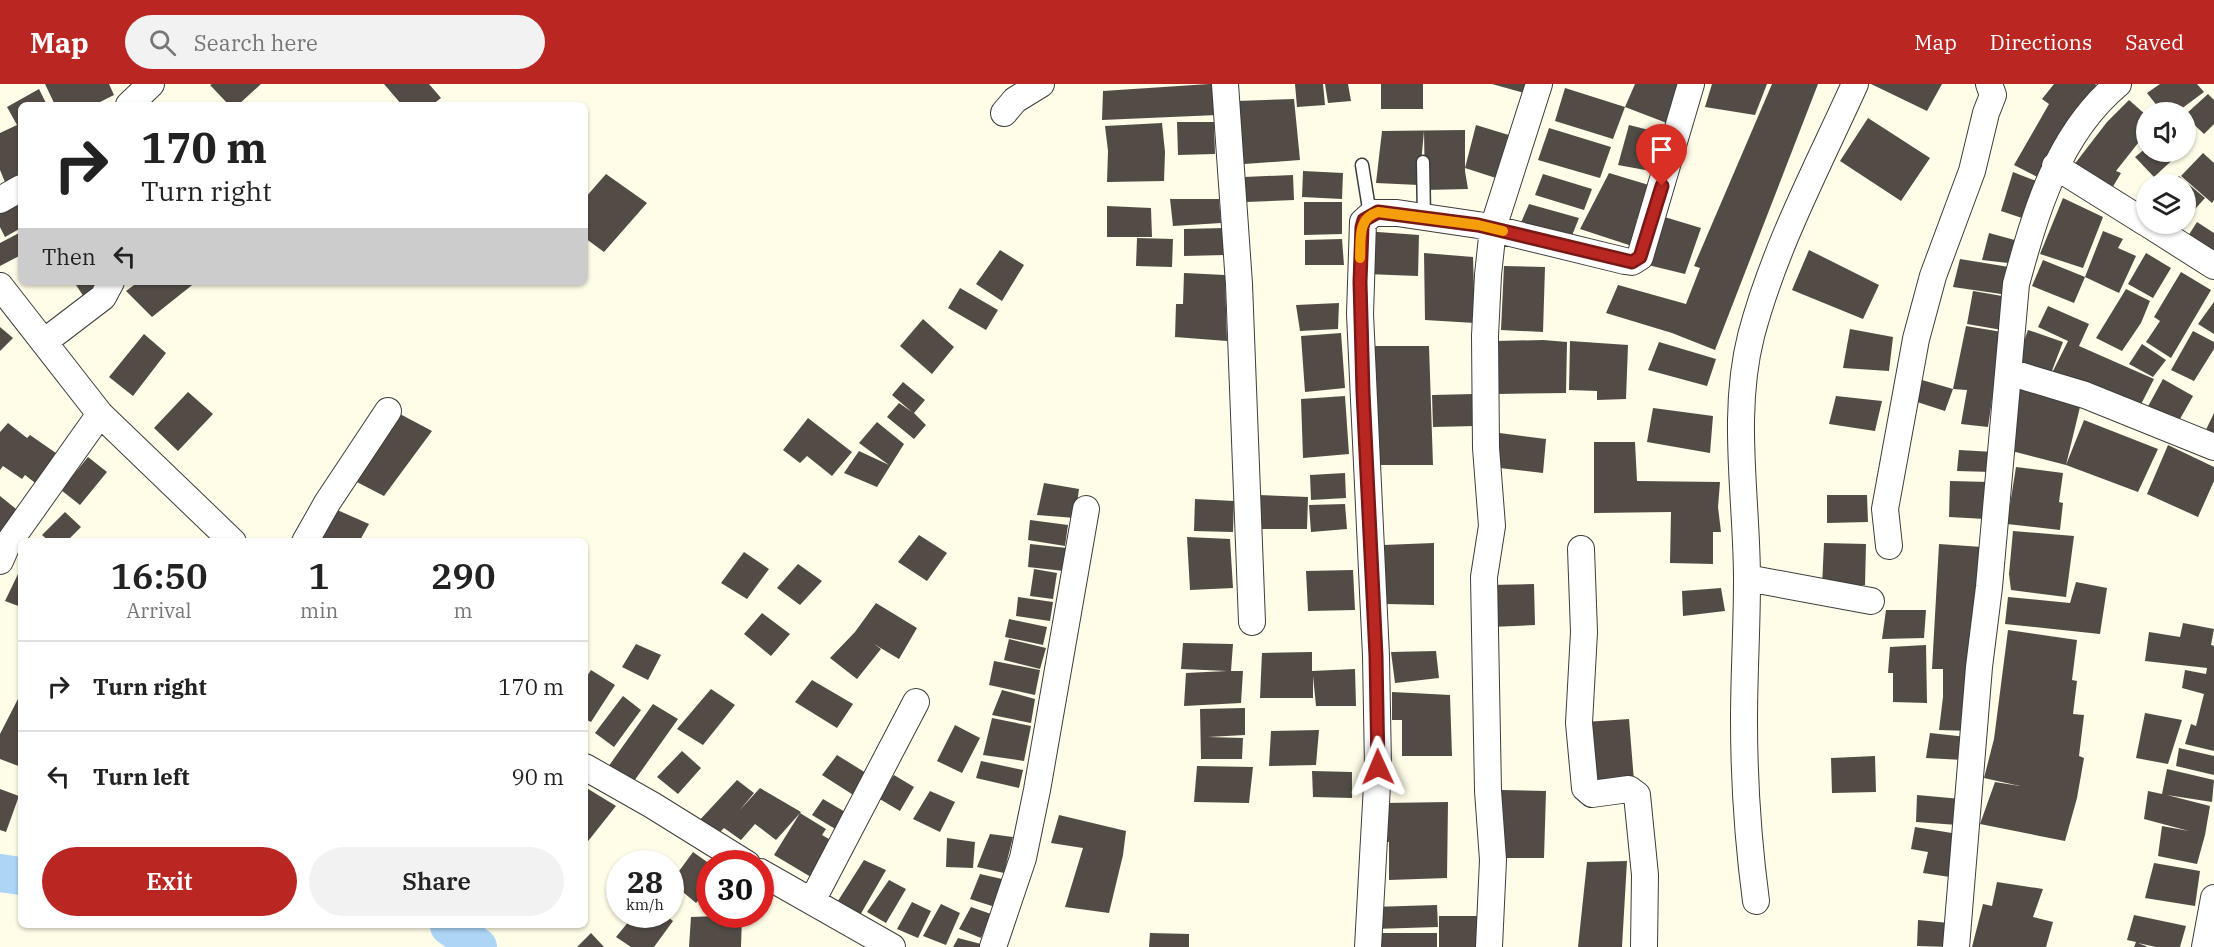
<!DOCTYPE html>
<html lang="en">
<head>
<meta charset="utf-8">
<style>
	:root { --surface:#fff; --page:#f2f2f2; --text:#222; --muted:#767676; --line:#e0e0e0; --accent:#ba2622 }
	body { margin:0; font-family:"IBM Plex Serif",serif; background:var(--page); color:var(--text); height:100vh; display:flex; flex-direction:column; font-size:22px; white-space:nowrap }
	* { box-sizing:border-box; margin:0 }
	p { font-size:20px; color:var(--muted) }
	.icon { flex:none; width:33px; height:33px; fill:none; stroke:currentColor; stroke-width:2; stroke-linecap:round; stroke-linejoin:round }
	.map { position:relative; flex:1; overflow:hidden }
	.side { position:absolute; left:18px; top:454px; width:570px; height:390px; display:flex; flex-direction:column; background:var(--surface); border-radius:9px; box-shadow:0 2px 4px #0004 }
	.side>* { flex:none }
	.hud { position:absolute; left:18px; top:18px; width:570px; height:183px; border-radius:9px; box-shadow:0 2px 4px #0004; background:#fff; color:var(--text); overflow:hidden }
	.fabs { position:absolute; left:2136px; top:18px; display:grid; gap:12px }
	.fabs a { display:grid; place-items:center; width:60px; height:60px; border-radius:50%; background:var(--surface); box-shadow:0 2px 4px #0004; font-size:30px }
	.speed { position:absolute; left:606px; top:766px; display:flex; gap:12px; font-size:30px; font-weight:700; text-align:center }
	.speed>* { display:grid; place-content:center; width:78px; height:78px; border-radius:50%; background:var(--surface); box-shadow:0 2px 4px #0004; line-height:1 }
	.speed small { font-size:15px; font-weight:400 }
	.speed .limit { border:9px solid #d22; background:#fff; color:#111 }
	.pin { position:absolute; display:grid; place-items:center; width:51px; height:51px; color:#fff; margin:-62px -26px; border-radius:50% 50% 50% 0; rotate:-45deg; box-shadow:0 0 6px #0007 }
	.pin .icon { rotate:45deg }
	.me { position:absolute; width:66px; margin:-33px; rotate:359deg; stroke-linejoin:round; filter:drop-shadow(0 0 4px #0008) }
	.turn { display:flex; align-items:center; gap:21px; height:126px; padding:0 24px; font-size:27px }
	.turn .icon { width:78px; height:78px; stroke-width:2.5 }
	.turn b { display:block; font-size:42px; line-height:51px }
	.then { display:flex; align-items:center; height:57px; padding:0 24px; background:#0003; gap:12px; font-size:22px }
	.eta { display:flex; justify-content:space-evenly; align-items:center; height:102px; text-align:center }
	.eta b { font-size:36px; font-weight:600; line-height:42px }
	.cta { display:flex; gap:12px; margin-top:auto; padding:12px 24px }
	.cta a { flex:1; height:69px; border-radius:36px; background:var(--accent); color:#fff; font-size:24px; font-weight:600; line-height:69px; text-align:center }
	.cta a+a { background:var(--page); color:var(--text) }
	ul { padding:0; list-style:none }
	li { display:flex; align-items:center; gap:18px; height:90px; padding:0 24px; border-top:2px solid var(--line) }
	li div { flex:1 }
	li b { display:block; font-size:22px }
	li em { font-style:normal }
	header { display:flex; align-items:center; gap:36px; box-sizing:border-box; height:84px; padding:0 30px; background:var(--accent); color:#fff }
	header strong { font-size:28px }
	nav { display:flex; gap:33px; margin-inline-start:auto; font-size:21px }
	.search { width:420px; height:54px; background:var(--page); display:flex; align-items:center; gap:15px; box-sizing:border-box; padding:0 21px; border-radius:33px; color:var(--muted); font-size:22px }
	.map>svg:first-child { display:block }
</style>
</head>
<body>
<header>
<strong>Map</strong>
<div class="search"><svg class="icon" aria-label="search" viewBox="0 0 24 24"><circle cx="10" cy="10" r="6"/><path d="M15 15l6 6"/></svg>Search here</div>
<nav><a>Map</a><a>Directions</a><a>Saved</a></nav>
</header>
<div class="map">
<svg width="2214" height="863" viewBox="0 0 2214 863">
	<rect width="100%" height="100%" fill="#fffce7"/>
	<g fill="none" stroke-linecap="round" stroke-linejoin="round">
		<path stroke="#acd5f6" stroke-width="38" d="M0,789L21,792
			M449,842L478,863"/>
	</g>
	<path fill="#534c46" d="M45,0H109L114,11L94,21H55Z
		M212,0H261L238,21H229L210,1Z
		M384,0H429L441,14L432,21H402Z
		M1209,0H1214L1217,31L1102,36L1103,7Z
		M1295,0H1323L1325,21L1297,23Z
		M1325,0H1348L1351,17L1328,19Z
		M1381,0H1423V25H1381Z
		M1492,0H1531L1528,10Z
		M1635,0H1684L1672,41L1625,23Z
		M1712,0H1767L1755,31L1705,23Z
		M1772,0H1818L1715,266L1672,249L1606,229L1618,201L1686,220L1700,184L1694,182Z
		M1871,0H1942L1927,27Z
		M2054,0H2095L2103,6L2041,95L2014,81L2049,20L2042,15Z
		M2160,0H2197L2204,8L2177,28H2162L2147,9Z
		M1565,4L1625,23L1613,55L1555,37Z
		M39,5L47,21H21V47L18,43L21,49V90L5,98L0,86V49L17,41L7,23Z
		M2208,10L2214,16V40L2204,50L2186,33V30Z
		M1294,15L1300,76L1244,80L1237,17Z
		M2129,16L2146,31V49L2116,87L2121,89L2108,111L2070,86L2107,38Z
		M1868,34L1930,74L1901,117L1840,77Z
		M1177,38H1214L1215,70L1178,71Z
		M1162,39L1165,68L1164,97L1107,98L1108,67L1105,42Z
		M1476,41L1512,52L1499,95L1465,84Z
		M1629,41L1669,51L1656,88L1618,81Z
		M1549,44L1611,63L1600,94L1538,76Z
		M1465,46V87L1468,105L1425,106L1424,47L1419,101L1376,99L1382,47Z
		M2146,64V68H2181L2154,93L2135,73Z
		M2203,69L2214,79V116L2212,119L2181,92Z
		M1303,87L1343,89L1342,115L1302,113Z
		M2013,88L2044,100L2031,137L2001,127Z
		M1609,89L1652,102L1636,137L1645,140L1632,162L1580,145Z
		M606,90L647,119L604,168L585,154V114Z
		M1543,90L1592,105L1584,126L1535,111Z
		M1293,91L1294,116L1246,118L1244,93Z
		M2179,92L2205,114L2186,135V100H2170Z
		M2063,114L2103,133L2083,184L2040,170Z
		M1170,115H1219L1221,139L1173,142Z
		M1304,118H1342V150L1304,151Z
		M16,119L21,128V144L5,153L0,143V126Z
		M1529,120L1579,134L1569,159L1519,143Z
		M1107,122L1151,124L1152,153H1107Z
		M1658,131L1701,144L1685,190L1644,180Z
		M2197,138L2214,149V176L2183,160Z
		M1224,144L1225,171L1184,172V145Z
		M1364,147L1419,151L1418,192L1366,190Z
		M2103,147L2123,155L2118,164L2136,172L2119,209L2085,193Z
		M21,148V171L0,182V159Z
		M1989,149L2022,158L2017,180L1982,176Z
		M1137,154L1173,155L1172,183L1136,182Z
		M1342,155L1344,181H1305V156Z
		M1000,166L1024,181L1002,217L976,200Z
		M1809,166L1879,201L1863,235L1792,206Z
		M1424,169L1473,173L1475,239L1425,236Z
		M2146,169L2171,184L2153,214L2128,200Z
		M1960,175L2015,184L2008,211L1953,203Z
		M2043,176L2085,193L2074,219L2032,202Z
		M1504,182L1545,183L1543,248L1501,246Z
		M2181,188L2211,206L2171,274L2146,258L2160,237L2154,233Z
		M1184,189L1225,191L1227,257L1175,253L1176,220H1183Z
		M74,198H103L84,213Z
		M138,198H196L152,233L126,207Z
		M960,204L998,226L986,246L948,224Z
		M2126,205L2150,217L2141,239L2122,267L2096,254Z
		M1973,207L2008,213L2002,246L1967,240Z
		M2214,218V250L2198,240Z
		M1339,219L1338,245L1300,247L1296,221Z
		M2048,222L2089,240L2079,262L2154,295L2136,330L2052,289L2068,257L2038,243Z
		M923,235L954,263L932,290L900,262Z
		M1966,242L2002,248L1988,343L1961,340L1967,306L1953,305Z
		M0,243L13,254L0,267Z
		M1850,245L1893,253L1889,287L1843,284Z
		M2028,246L2063,258L2048,297L2013,288Z
		M2193,247L2214,258V265L2194,297L2171,286Z
		M1341,249L1345,304L1305,308L1301,252Z
		M144,250L166,269L133,312L109,293Z
		M1543,256L1567,258L1566,309L1497,310L1496,257Z
		M1570,257L1628,261L1626,315L1597,316V307L1569,306Z
		M1659,258L1716,275L1707,302L1648,286Z
		M2142,260L2166,276L2153,293L2129,280Z
		M1362,262H1429L1433,381H1370Z
		M2163,295L2193,312L2176,342L2146,326Z
		M1922,296L1953,305L1945,327L1914,317Z
		M903,298L925,316L914,329L926,341L914,355L887,333L899,319L912,328L892,311Z
		M2016,304L2080,323L2066,381L2004,365Z
		M188,308L213,330L178,367L154,344Z
		M1474,310L1475,342L1433,343L1432,311Z
		M1345,312L1349,370L1303,374L1301,315Z
		M1836,312L1882,317L1875,347L1829,340Z
		M1653,324L1713,332L1710,369L1647,358Z
		M2214,329V358L2203,352Z
		M400,330L432,347L384,412L353,396Z
		M808,334L852,368L832,392L807,372L800,379L783,366Z
		M2084,336L2158,365L2138,408L2066,381Z
		M877,338L904,360L877,403L844,389L859,367L889,381L859,359Z
		M8,339L27,354L30,351L66,376L43,405L25,391L22,395L3,382L0,386V348Z
		M1492,348L1546,355L1543,389L1491,383Z
		M1594,358H1635L1637,397L1720,398L1718,423L1721,448H1713V480L1670,479L1671,428L1594,429Z
		M2168,361L2214,383V397L2198,433L2147,410Z
		M1959,366L1994,368L1992,388L1957,387Z
		M88,373L107,388L80,421L61,406Z
		M2016,383L2063,389L2059,418L2063,419L2060,446L2007,440Z
		M1345,389L1346,414L1311,416L1310,391Z
		M1950,397L1990,398L1986,435L1949,433Z
		M1044,399L1079,405L1075,434L1037,431Z
		M1258,411L1308,413L1307,445H1257Z
		M1827,411H1867L1868,438L1827,439Z
		M0,412L26,433L9,453L0,447Z
		M1195,415L1234,417L1233,448L1194,447Z
		M1345,420L1347,445L1311,448L1309,421Z
		M335,425L369,440L359,458H314Z
		M65,428L81,443L66,458H50L42,451Z
		M1030,436L1068,441L1065,462L1028,456Z
		M2013,447L2074,452L2066,513L2011,506L2009,490Z
		M919,451L947,469L927,497L898,478Z
		M1187,453L1230,455L1233,504L1190,506Z
		M1434,459V521L1386,520L1383,461Z
		M1824,459L1866,460L1865,501L1822,502Z
		M1030,460L1067,464L1064,487L1028,483Z
		M1939,460L1982,463L1970,647L1939,646L1943,613V585H1932Z
		M744,468L769,485L747,515L721,499Z
		M798,480L822,497L800,521L777,504Z
		M1034,485L1057,489L1053,515L1030,512Z
		M1353,486L1355,526L1308,527L1306,487Z
		M18,490L21,491V523L5,517Z
		M2076,498L2107,504L2100,550L2005,540L2008,513L2070,519Z
		M1534,500L1535,541L1491,543L1489,501Z
		M1721,504L1725,527L1683,532L1682,507Z
		M1018,513L1053,518L1050,537L1016,532Z
		M876,519L917,544L899,575L874,560L881,565L857,595L830,574L855,548Z
		M1886,526H1926L1924,554L1882,555Z
		M762,529L790,550L771,572L744,550Z
		M1009,535L1047,543L1043,561L1005,553Z
		M2183,539L2214,545L2211,561L2214,562V667L2185,660L2191,640L2196,642L2204,610L2182,604L2185,586L2206,590L2207,584L2145,577L2149,548L2180,553Z
		M2008,546L2077,556L2072,596L2077,597L2073,630L2084,631L2079,672L2084,674L2077,714L2065,757L1980,740L1995,698L2020,702L1984,694L1994,655Z
		M1009,555L1046,564L1040,585L1004,576Z
		M1183,559L1233,560L1231,587H1243L1241,619L1184,622L1186,589L1227,587L1181,585Z
		M636,560L661,571L648,596L622,583Z
		M1926,561L1927,619L1893,618V589H1888L1890,563Z
		M1436,567L1439,594L1395,599L1391,568Z
		M1312,568V587L1355,585L1356,622H1316L1313,592V614H1260L1262,569Z
		M994,577L1040,586L1035,611L989,601Z
		M591,586L615,601L591,638L585,635V595Z
		M812,596L853,620L837,644L795,618Z
		M711,605L735,621L703,661L677,645Z
		M1002,606L1035,615L1031,639L992,631Z
		M1392,608L1450,611L1452,672H1402V636H1392Z
		M21,609V683L0,675V650Z
		M623,612L641,626L614,663L595,649Z
		M653,620L678,635L632,700L608,683Z
		M1245,624V651L1208,653L1243,654L1242,675H1201L1200,625Z
		M2145,629L2182,636L2168,680L2136,674Z
		M992,634L1031,642L1024,677L983,671Z
		M1629,635L1634,697L1589,700L1585,638Z
		M955,641L980,654L962,689L937,677Z
		M1319,646L1316,681L1269,682L1271,647Z
		M1930,649L1967,653L1963,676L1926,674Z
		M2179,664L2214,672V691L2176,682Z
		M682,667L701,684L678,710L657,693Z
		M837,671L874,694L858,714L822,691Z
		M1875,672L1876,708L1832,709L1831,674Z
		M981,677L1023,686L1019,704L976,694Z
		M1197,682L1253,683L1249,719L1194,718Z
		M2167,685L2214,696L2212,718L2167,711L2210,722L2205,751L2197,780L2158,772L2162,742L2189,747L2144,735L2148,707L2162,710Z
		M1312,687L1352,688V714L1313,713Z
		M894,691L914,703L900,727L878,714Z
		M737,696L754,709L739,727L760,704L801,728L776,756L755,740L741,756L724,744L715,753L697,739Z
		M585,703L616,722L585,761Z
		M0,705L19,712L6,748L0,746Z
		M1502,706L1546,707L1544,774H1500Z
		M930,707L955,718L940,748L913,735Z
		M1917,711L1961,715L1958,741L1916,738Z
		M823,715L852,732L842,749L812,731Z
		M1448,718L1447,794L1389,796V758H1383L1385,719Z
		M800,729L826,745L822,751L841,762L821,799L774,771Z
		M1059,731L1126,747L1123,771L1109,829L1065,823L1083,764L1051,759Z
		M1915,743L1958,750L1950,793L1923,789L1928,768L1911,765Z
		M990,750L1013,753L1004,789L977,783Z
		M947,754L975,758L973,784L946,783Z
		M693,768L710,780V804L696,819L671,798Z
		M864,776L886,786L859,833L836,820Z
		M1627,777L1622,863H1578L1587,778Z
		M2154,779L2200,787L2195,822L2145,814Z
		M980,790L1002,795L995,823L970,815Z
		M889,796L906,805L886,839L867,828Z
		M1997,798L2043,805L2033,833L2053,838L2046,863H1972L1983,820L1992,822Z
		M912,818L931,827L918,854L897,845Z
		M941,820L960,829L946,861L923,852Z
		M1437,821L1438,843L1373,845L1372,823Z
		M971,823L991,830L981,854L959,845Z
		M634,831H665L673,837L654,863H631L616,853Z
		M742,831L741,863H689L691,833Z
		M2134,831L2186,842L2180,863H2156L2138,859L2148,863H2134L2136,858L2127,856Z
		M1439,832H1487V863H1439Z
		M1918,836L1949,839V863L1917,862Z
		M591,849L604,863H577Z
		M1150,849L1189,850V863H1149Z
		M1375,849H1437V863H1375Z
		M958,854L981,860L980,863H953Z"/>
	<g fill="none" stroke-linecap="round" stroke-linejoin="round">
		<defs>
			<path id="service" d="M1423,78L1424,133
				M1362,81L1370,131"/>
			<path id="minor" d="M1225,0L1239,200L1252,538
				M129,21L151,0
				M1004,29L1015,16L1041,0
				M2055,82L2146,139
				M0,116L21,104
				M2148,140L2214,182
				M0,202L100,330L233,458
				M44,258L103,213L111,198
				M2009,288L2085,311L2214,363
				M305,458L327,419L388,327
				M1889,462L1885,425L1916,255L1933,192L1972,87L1986,29L1993,11L1989,0
				M1581,465L1584,548L1579,639L1585,704L1592,710L1629,705L1637,711L1645,791L1644,863
				M0,477L7,461L100,330
				M1747,494L1871,517
				M585,683L652,721L747,780
				M760,788L892,863
				M812,817L916,618
				M1756,817C1748,757 1744,697 1744,636C1744,590 1747,543 1747,496C1747,415 1731,331 1751,252C1774,164 1818,82 1855,0
				M993,863L1023,774L1037,706L1086,425
				M1368,863L1378,683L1376,572L1360,230L1363,138L1373,129H1397L1478,141L1625,177L1632,178L1640,173L1691,0
				M1489,863L1493,776L1488,707L1484,493L1492,442L1486,364L1485,252L1488,191L1493,144L1539,0
				M1956,863L1979,583L1989,503L2016,200C2036,127 2058,50 2118,0
				M2205,863L2214,814"/>
		</defs>
		<use href="#service" stroke="#3d3d3d" stroke-width="15"/>
		<use href="#minor" stroke="#3d3d3d" stroke-width="28"/>
		<use href="#service" stroke="#fff" stroke-width="12"/>
		<use href="#minor" stroke="#fff" stroke-width="26"/>
	</g>
	<g fill="none" stroke-linecap="round" stroke-linejoin="round">
		<defs>
			<path id="route" d="M1378,683L1376,572L1363,308L1360,198L1362,143L1364,136L1378,128L1478,141L1632,178L1640,173L1662,102"/>
		</defs>
		<use href="#route" stroke="#791916" stroke-width="15"/>
		<use href="#route" stroke="#ba2622" stroke-width="10"/>
		<path stroke="#f59e0b" stroke-width="10" d="M1360,174C1361,156 1357,134 1378,128L1478,141L1503,147"/>
	</g>
</svg>
<div class="fabs">
<a><svg class="icon" aria-label="sound" viewBox="0 0 24 24"><path d="M4 9h4l5-4v14l-5-4H4zM17 9q2 3 0 6"/></svg></a>
<a><svg class="icon" aria-label="layers" viewBox="0 0 24 24"><path d="M12 4l9 5-9 5-9-5zM3 14l9 5 9-5"/></svg></a>
</div>
<div class="speed"><div>28<small>km/h</small></div><div class="limit">30</div></div>
<div class="pin" style="left:1662px;top:102px;background:#d93025"><svg class="icon" aria-label="arrive" viewBox="0 0 24 24"><path d="M6 21V4h12l-3 4 3 4H6"/></svg></div>
<svg class="me" style="left:1378px;top:683px" viewBox="-20 -20 40 40"><path d="M0-17L14 15 0 8-14 15z" fill="#ba2622" stroke="#fff" stroke-width="4"/></svg>
<div class="hud">
<div class="turn"><svg class="icon" aria-label="right" viewBox="0 0 24 24"><path d="M7 20v-9h11M14 6l5 5-5 5"/></svg><div><b>170 m</b>Turn right</div></div>
<div class="then">Then<svg class="icon" aria-label="left" viewBox="0 0 24 24"><path d="M17 20v-9H6M10 6l-5 5 5 5"/></svg></div>
</div>
<section class="side">
<div class="eta">
<div><b>16:50</b><p>Arrival</p></div>
<div><b>1</b><p>min</p></div>
<div><b>290</b><p>m</p></div>
</div>
<ul>
<li><svg class="icon" aria-label="right" viewBox="0 0 24 24"><path d="M7 20v-9h11M14 6l5 5-5 5"/></svg><div><b>Turn right</b></div><em>170 m</em></li>
<li><svg class="icon" aria-label="left" viewBox="0 0 24 24"><path d="M17 20v-9H6M10 6l-5 5 5 5"/></svg><div><b>Turn left</b></div><em>90 m</em></li>
</ul>
<div class="cta"><a>Exit</a><a>Share</a></div>
</section>
</div>
</body>
</html>
